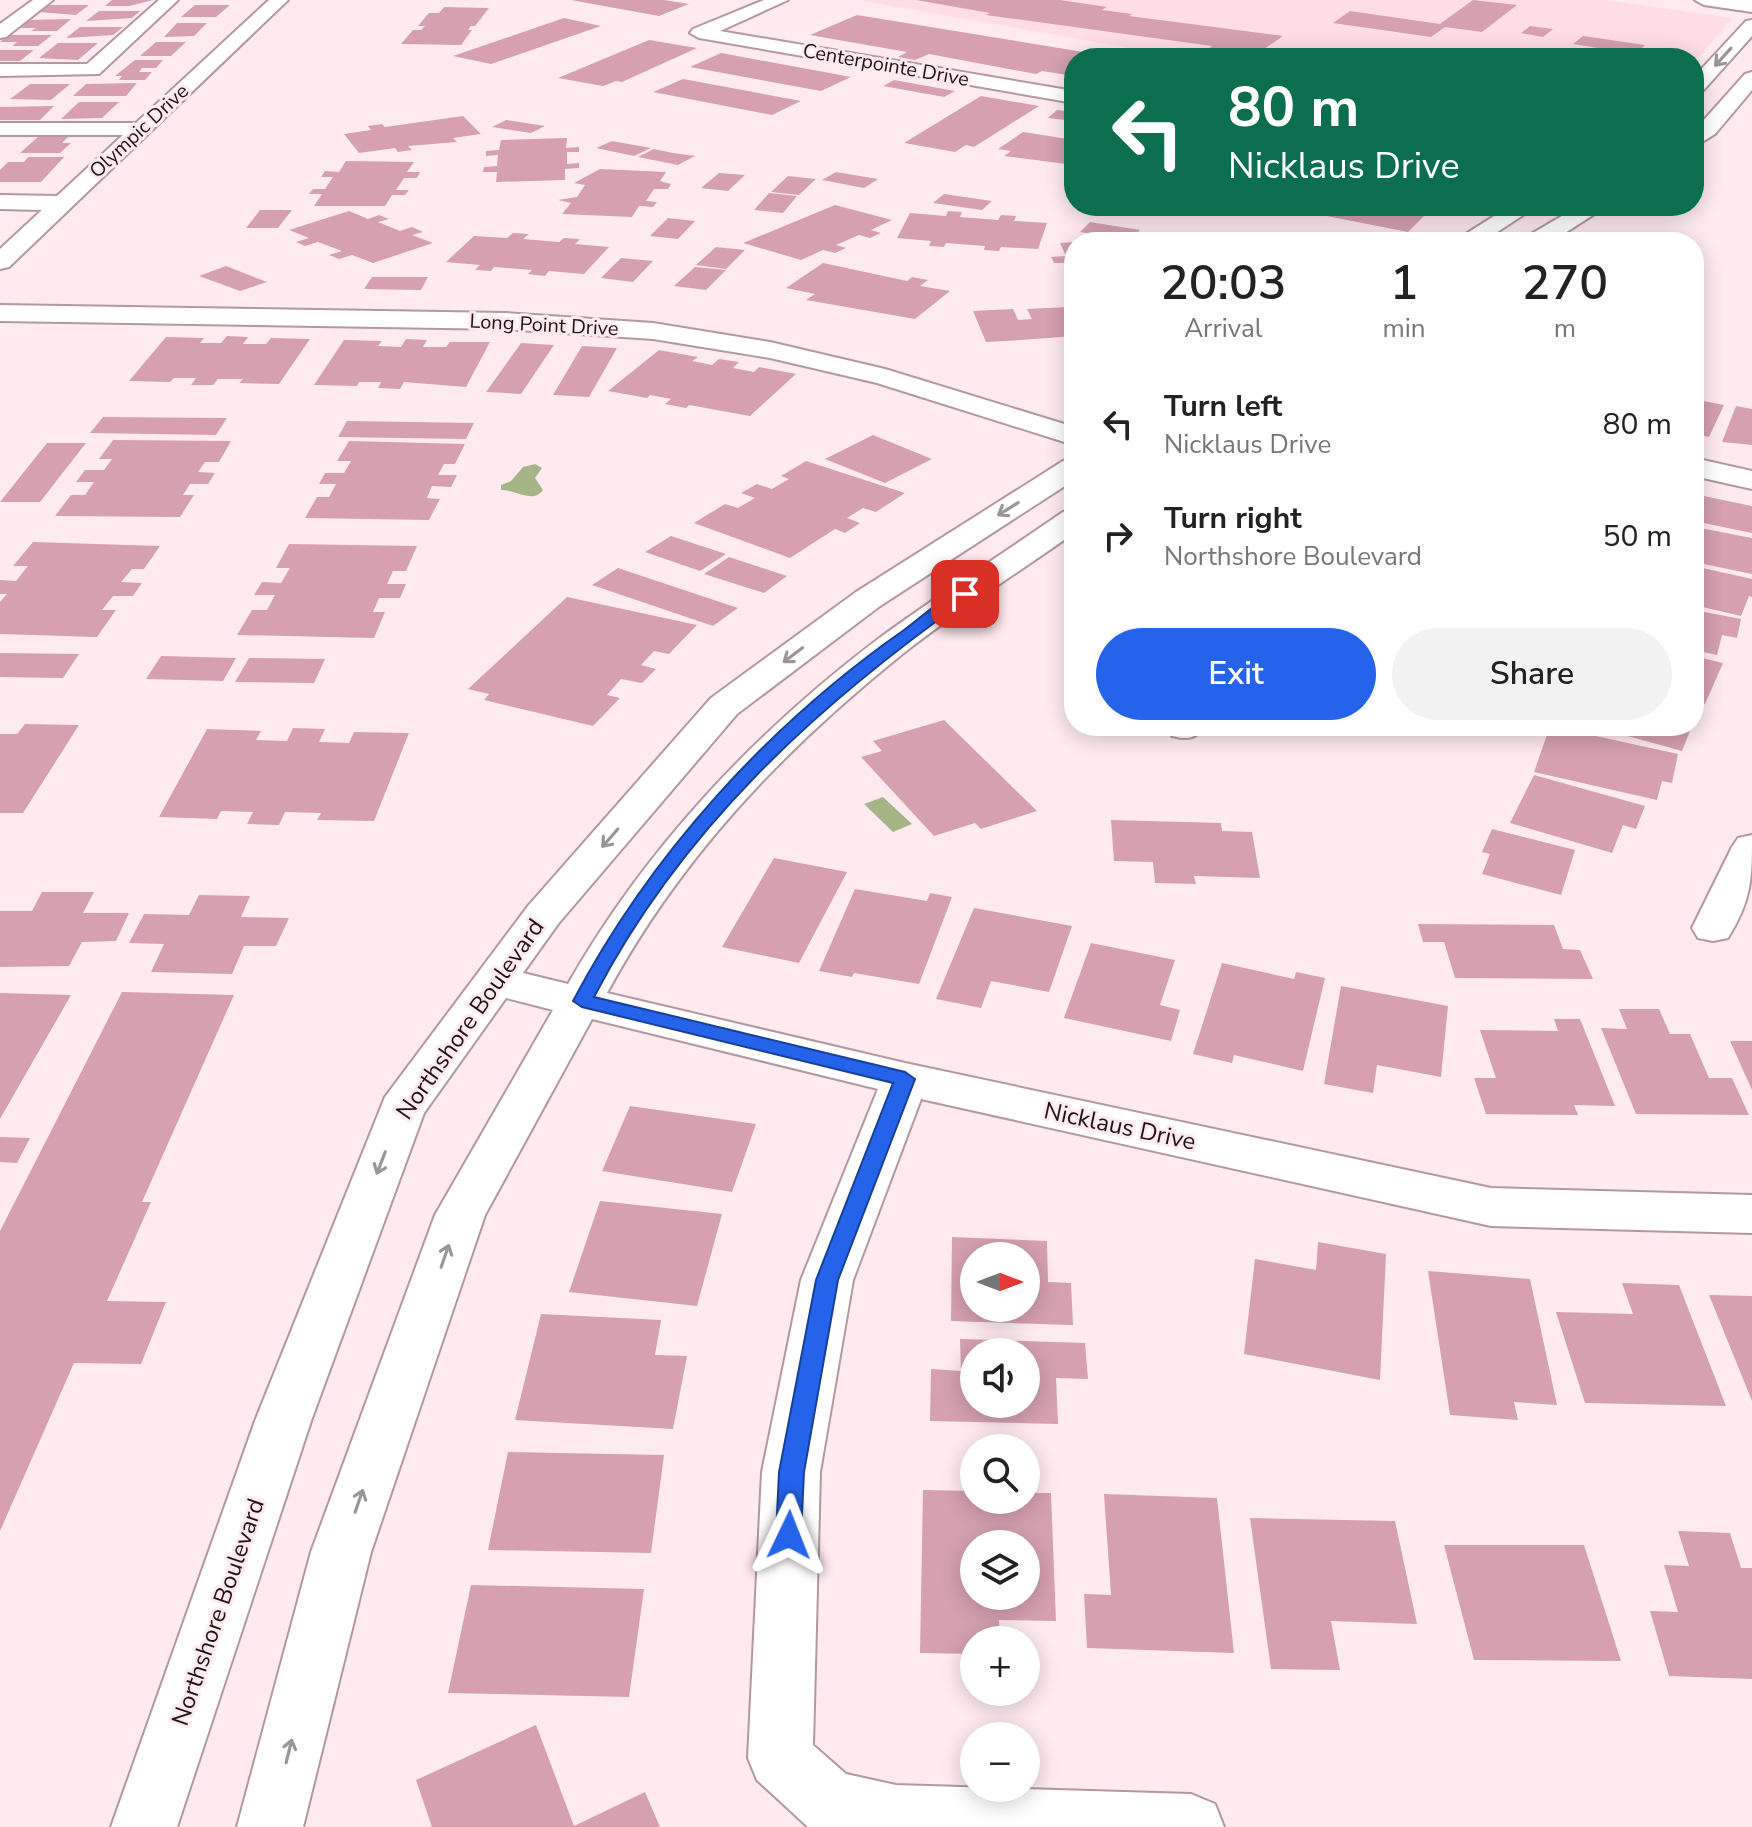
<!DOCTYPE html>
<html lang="en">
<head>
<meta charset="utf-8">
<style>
	:root { --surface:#fff; --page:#f2f2f2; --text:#222; --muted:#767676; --accent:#2563eb }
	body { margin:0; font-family:"Nunito Sans",sans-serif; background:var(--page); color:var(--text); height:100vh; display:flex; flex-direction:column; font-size:30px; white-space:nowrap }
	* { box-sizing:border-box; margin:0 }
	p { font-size:26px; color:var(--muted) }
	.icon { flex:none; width:44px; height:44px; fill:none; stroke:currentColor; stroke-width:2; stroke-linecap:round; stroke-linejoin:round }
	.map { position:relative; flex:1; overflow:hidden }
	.details { position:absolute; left:1064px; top:232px; width:640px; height:504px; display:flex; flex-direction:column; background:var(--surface); border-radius:32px; box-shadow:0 4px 20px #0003 }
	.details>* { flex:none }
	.guide { position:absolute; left:1064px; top:48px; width:640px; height:168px; border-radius:32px; box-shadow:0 4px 20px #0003; background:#0b6e4f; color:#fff; overflow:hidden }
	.needle { width:52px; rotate:90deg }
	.controls { position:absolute; left:960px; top:1242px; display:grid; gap:16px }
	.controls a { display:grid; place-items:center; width:80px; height:80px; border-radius:50%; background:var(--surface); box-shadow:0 4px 20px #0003; font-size:40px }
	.pin { position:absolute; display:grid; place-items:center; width:68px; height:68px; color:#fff; margin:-34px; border-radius:16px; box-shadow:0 4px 12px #0006 }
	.me { position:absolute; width:88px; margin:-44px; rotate:2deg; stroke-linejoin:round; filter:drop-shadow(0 0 6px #0008) }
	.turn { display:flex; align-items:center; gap:28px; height:168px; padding:0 32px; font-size:36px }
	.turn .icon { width:104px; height:104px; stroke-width:2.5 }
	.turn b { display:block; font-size:56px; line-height:68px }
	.eta { display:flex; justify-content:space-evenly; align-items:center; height:136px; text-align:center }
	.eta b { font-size:48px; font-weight:600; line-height:56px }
	.button { display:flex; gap:16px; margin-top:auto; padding:16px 32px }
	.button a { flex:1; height:92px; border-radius:48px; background:var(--accent); color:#fff; font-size:32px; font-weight:600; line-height:92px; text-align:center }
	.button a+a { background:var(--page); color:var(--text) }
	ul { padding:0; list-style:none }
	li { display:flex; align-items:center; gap:24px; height:112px; padding:0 32px }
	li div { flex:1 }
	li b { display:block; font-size:30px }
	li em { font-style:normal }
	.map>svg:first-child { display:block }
</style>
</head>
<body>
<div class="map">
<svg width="1752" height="1827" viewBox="0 0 1752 1827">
	<rect width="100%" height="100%" fill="#feeaef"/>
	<path fill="#fedde6" d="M858,0H1604L1732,18L1694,63V58H1186Z"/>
	<path fill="#a6b586" d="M535,464L542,468L535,478L543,490C533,504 516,490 501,490V485L511,481L523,467Z
		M883,797L912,824L893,832L864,804Z"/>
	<path fill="#d6a0b0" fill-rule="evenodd" d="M112,0H153L129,6H105Z
		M571,0H664L689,4L659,16Z
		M916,0H1060L1107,7L1102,10L1132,14L1129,16L1283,36L1254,56L1208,49L1212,46L986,15L990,13Z
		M1473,0L1517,5L1482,32L1445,27L1431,37L1333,23L1350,11L1440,24Z
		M47,5H89L76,15L39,12Z
		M195,5H230L216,17H181Z
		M444,7L489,8L475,26H471L468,30H472L461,45L401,44L413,30H421L425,26H418L429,13H439Z
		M99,11H140L132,18L86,21Z
		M857,15L1108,56V58H1074V76L1042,71L1036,74L929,54L915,60L898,57L907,52L810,35Z
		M564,18L601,26L491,64L453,56Z
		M71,19L57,31H31L36,28H19L28,20Z
		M177,23H207L194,36L164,37Z
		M1530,26L1553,29L1543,37L1521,33Z
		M80,27H123L113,35L66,38Z
		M9,35H52L38,46H12L17,42H0Z
		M1583,36L1645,45L1636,54L1573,44Z
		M649,40L697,48L622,82L616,81L603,86L558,78Z
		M156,42H186L171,56H140Z
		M58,43H98L78,60L39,58Z
		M0,50H34L20,61H0Z
		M721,53L851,77L821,91L690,67Z
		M135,60H163L156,68H142L139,72H152L145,80H119L122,76H115Z
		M683,79L801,101L772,115L653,92Z
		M894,80L955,91L944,97L883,86Z
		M137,83L126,96H73L86,84Z
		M30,84H70L51,100L10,99Z
		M981,96L1039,106L974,147L966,145L955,152L904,143Z
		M79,102H119L102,118L61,119Z
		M54,106L40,120H0V107Z
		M1057,110L1074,112V121L1048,118Z
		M463,116L481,134L453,138L457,142L408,146L412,150L398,152L395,148L359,153L344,134L371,130L368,126L382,124L385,127Z
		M506,120L545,126L531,133L492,127Z
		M1023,132L1074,140V165L1004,156L1011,151L998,149Z
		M40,135H70L62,143H71L60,153H20Z
		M567,138L566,148L579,147V152H567V164L579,163V168L565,169V180L496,182L497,172H483L484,167L497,166L498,155L486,156V151L499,150L501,140Z
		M612,141L651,148L634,156L596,148Z
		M654,149L673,153L695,156L678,165L638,157Z
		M28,157H64L41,182H0V170L8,162H24Z
		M346,161L414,162L407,172H420L417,178H404L396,190H409L405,195H392L385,206H314L322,194H309L313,189H325L333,177H321L325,171L339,172Z
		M600,169L666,172L660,181L671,184L668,189H654L646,201L657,202L653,207L639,206L632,217L562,214L571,203L558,200L577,197L585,185L574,183Z
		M836,172L878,179L864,188L822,180Z
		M719,173L745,175L728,191L701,188Z
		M788,176L816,179L799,195L771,192Z
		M769,193L797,196L783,213L754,210Z
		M944,194L992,201L982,210L933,203Z
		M835,205L892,220L871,230L881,233L870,238L859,235L836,245L846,248L835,253L823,250L801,260L743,243Z
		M1276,206H1393L1428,212L1408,232Z
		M260,210H292L278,228H246Z
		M349,211L368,219L379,215L389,219L378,222L400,231L412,227L423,232L412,235L433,243L373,263L352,255L339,259L329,255L342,251L318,242L305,246L296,242L309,238L289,230Z
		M948,211L962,212L960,217L998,220L1001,215L1016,216L1014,221L1047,223L1038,249L1001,247L999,251L984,250L985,246L946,243L944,247L929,246L931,241L897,238L910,213L946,216Z
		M668,218L695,221L678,239L650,236Z
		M1090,222L1140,230L1130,240L1080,232Z
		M513,233L529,234L523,239L559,242L564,238L580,239L575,244L609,247L584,274L549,271L545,276L528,274L532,270L494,267L491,271L475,270L480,265L446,262L474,236L507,238Z
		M1074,242V272L1070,263H1054L1051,257L1066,256L1060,243Z
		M716,247L745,250L726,269L696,265Z
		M621,258L653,261L633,282L601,278Z
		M823,263L907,281L912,277L928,280L920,286L950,291L915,319L806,300L815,294L786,288Z
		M226,266L267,282L240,291L199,276Z
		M695,267L726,270L706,290L674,286Z
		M372,277H428L421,290L364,289Z
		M1068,307L1074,318V336L1021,340L986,342L973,311L1013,309L1018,320L1032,319L1027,309Z
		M227,336L248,337L243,344H266L271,338L310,339L279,384L239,383L243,379H218L213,385H191L196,378H174L170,382L129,381L166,337L204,338L200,343H221Z
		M406,339L427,340L423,347H446L450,342H490L466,387L404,382L400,389L378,388L381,382H359L357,386L314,385L344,340L382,341L378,346L401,347Z
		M521,343L554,345L521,394L486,392Z
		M582,346L617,348L589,397L553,395Z
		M659,350L698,357L692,361L712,365L719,359L739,362L733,368L754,372L759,367L796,374L750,416L689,405L686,408L665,404L671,399L650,395L647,398L608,391Z
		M1694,399L1724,405L1709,437L1694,434Z
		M1736,406L1752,409V445L1722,442Z
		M103,417L227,418L216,435L90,433Z
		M347,421L474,423L466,439L338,437Z
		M873,435L932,459L885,483L825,459Z
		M113,440L231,441L219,462H205L198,472L215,473L208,484H190L183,495H194L180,517L55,516L71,495H85L94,482H76L85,470H104L112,459H99Z
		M349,441L465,444L455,464H444L438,475H457L451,487L432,486L427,498L440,499L429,520L305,518L317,497H329L336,484H319L325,473H344L351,461H337Z
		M47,443H86L40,502H0Z
		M806,461L905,493L876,512L863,508L847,518L860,523L845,533L835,529L790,558L694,523L725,504L738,508L755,498L741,493L757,484L772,489L789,479L781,476Z
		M1694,494L1752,506V533L1694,521Z
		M1695,527L1752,538V574L1694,562Z
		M671,536L726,554L700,571L645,552Z
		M33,542L160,546L144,569H132L121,582L142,583L133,596H113L102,610H116L97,637L0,634V602L7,594H0V580L16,581L28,566H13Z
		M289,544L417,546L406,571H393L387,584H406L400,598H379L373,612H385L374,638L237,635L252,610H267L275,595H254L262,582L281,583L290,568H276Z
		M729,557L787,576L764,593L704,574Z
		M1694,566L1752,579V597L1749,596L1741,616L1694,605Z
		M618,568L738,608L713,626L592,585Z
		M567,597L697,625L669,654L654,651L641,665L656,669L642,683L621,679L607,695L620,698L593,726L484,700L489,694L468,689Z
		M1694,610L1741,619L1737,638L1722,635L1717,655L1694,650Z
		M0,653L79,654L63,678L0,677Z
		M161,656L236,658L223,681L146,679Z
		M1694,656L1723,663L1705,704L1694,701Z
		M249,658L325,659L314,683L235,682Z
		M944,720L1037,811L981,829L975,823L934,836L861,757L882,751L873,741Z
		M25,724L79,725L23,813H0V734H17Z
		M1550,726L1678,754L1672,783L1662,781L1657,800L1534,772Z
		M1591,726H1692L1682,751Z
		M293,728L325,729L319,742L349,743L354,732L409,733L374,821L317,820L321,813L285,812L279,825L247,824L253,812L221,811L217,819L159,817L207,729L261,731L256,740L287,741Z
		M1534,775L1645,806L1636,829L1623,825L1612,853L1510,823Z
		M1111,820L1221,823L1222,831L1252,832L1260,878L1194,876L1196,884L1155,883L1153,862L1114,861Z
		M1492,829L1575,850L1561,895L1482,874L1490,854L1482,852Z
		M774,858L847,872L799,963L722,947Z
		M855,889L927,901L930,893L952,897L919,984L854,973L852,977L819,971Z
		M42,892H94L83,913H129L116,941L82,942L69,966L0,967V911H32Z
		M199,895L250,896L241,917L289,918L276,946H244L232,974L151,972L164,944L129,943L144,914L189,915Z
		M974,908L1072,926L1049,992L991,981L981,1008L936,999Z
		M1418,924L1554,925L1563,949L1580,950L1593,979L1455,978L1444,942H1423Z
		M1091,943L1175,960L1160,1005L1180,1010L1171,1041L1064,1018Z
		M1222,963L1294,979L1296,972L1325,978L1303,1071L1234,1055L1232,1063L1193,1054Z
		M1341,986L1448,1006L1441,1077L1377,1065L1373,1093L1324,1084Z
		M122,992L234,995L142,1202H151L107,1301L166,1302L141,1364L74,1363L0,1531V1231Z
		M0,993L71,995L0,1119Z
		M1619,1009H1659L1670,1034H1690L1709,1078H1732L1749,1115L1636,1114L1601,1028L1627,1029Z
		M1554,1019H1580L1615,1106L1574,1105L1578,1115L1486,1114L1474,1078H1496L1480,1030L1558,1031Z
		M1730,1041H1752V1090Z
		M630,1106L756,1124L732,1192L602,1171Z
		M0,1137L30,1138L17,1163L0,1162Z
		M600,1201L722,1214L697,1306L569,1292Z
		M952,1237L1047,1241L1048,1282L1071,1283L1073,1325L951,1321ZM974,1256H1026V1308H974Z
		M1318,1242L1386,1254L1380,1380L1244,1354L1255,1259L1316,1270Z
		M1428,1271L1530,1279L1557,1405L1514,1402L1518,1420L1450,1415Z
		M1622,1283L1679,1285L1726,1406L1585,1403L1556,1312L1633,1314Z
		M1709,1295L1752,1296V1401Z
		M541,1314L661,1320L655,1355L687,1356L673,1429L515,1420Z
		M960,1339L1085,1343L1088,1379L1056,1378L1058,1424L930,1421L931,1369L961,1371ZM974,1352H1026V1404H974Z
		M508,1452L664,1455L651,1553L488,1550Z
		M923,1490L974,1491V1500H1026V1493H1051L1056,1621L999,1620L1000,1640H974V1654L920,1653ZM974,1544H1026V1596H974Z
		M1104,1494L1217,1498L1234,1653L1087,1648L1084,1594L1111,1595Z
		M1250,1518L1395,1521L1417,1624L1331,1621L1340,1670L1271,1669Z
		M1678,1531L1730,1533L1741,1568H1752V1679L1669,1676L1650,1611L1678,1612L1664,1565L1689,1566Z
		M1444,1545H1584L1621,1661L1474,1660Z
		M471,1585L644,1589L629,1697L448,1693Z
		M536,1725L574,1826L645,1792L660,1827H432L416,1780Z"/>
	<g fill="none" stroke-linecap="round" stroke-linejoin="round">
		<defs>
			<path id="minor" d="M33,0H53L6,37L0,38V24Z
				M159,0H178L99,74L0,76V64H87Z
				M269,0H288L9,267L0,269V249L42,210L0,209V195L57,196L123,135H0V123H136Z
				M764,0H788L720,31L1074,91V103L699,38L690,33L693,29Z
				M1752,20V36L1701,93L1694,95V77L1746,21Z
				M1752,72V90L1715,134L1694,147V131L1745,74Z
				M1510,206H1537L1482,242H1453Z
				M1579,206H1607L1551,242H1522L1526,237Z
				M0,305L505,313L653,323L770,342L885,369L1074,427V445L877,383L770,358L653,339L505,329L0,321Z
				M1074,458V480L880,606L737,714L558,924L523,973L568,984C645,849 754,733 878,639C938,595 1001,555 1063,512L1074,510V533C1016,574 955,612 900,656C780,753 681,857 607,993L905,1063L1491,1188L1752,1195V1233L1491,1226L921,1099L853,1280L820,1472L813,1745L846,1774L896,1785L1191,1794L1215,1804L1224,1827H808L757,1780L748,1758L762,1472L801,1280L878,1089L592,1019L485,1215L371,1552L303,1827H237L311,1552L435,1215L553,1010L506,998L424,1113L311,1421L177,1827H111L255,1421L385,1097L528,906L711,698L856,592L1063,461Z
				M1694,458L1752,471V489L1694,476Z
				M1168,726H1205C1196,739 1187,740 1172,736Z
				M1752,835C1752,879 1752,899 1728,938L1713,941L1698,938L1692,928L1732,847L1738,838Z"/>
			<path id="secondary" d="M1695,0H1752V12L1704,5Z"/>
		</defs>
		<use href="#minor" stroke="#b5979f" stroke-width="4"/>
		<use href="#secondary" stroke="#b5979f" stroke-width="4"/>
		<use href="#minor" fill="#fff" fill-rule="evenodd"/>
		<use href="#secondary" fill="#fff" fill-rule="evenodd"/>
	</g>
	<defs><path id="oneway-shaft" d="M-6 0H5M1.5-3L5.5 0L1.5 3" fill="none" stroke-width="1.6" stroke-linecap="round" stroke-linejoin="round" transform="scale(2)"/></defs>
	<g stroke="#9a9596">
		<use href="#oneway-shaft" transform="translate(1723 57) rotate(132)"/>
		<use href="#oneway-shaft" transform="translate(1008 509) rotate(148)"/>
		<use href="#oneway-shaft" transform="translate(793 655) rotate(143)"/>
		<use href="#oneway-shaft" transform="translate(610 838) rotate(131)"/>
		<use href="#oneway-shaft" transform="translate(381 1163) rotate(111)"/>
		<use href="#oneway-shaft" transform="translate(445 1256) rotate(-71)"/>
		<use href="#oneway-shaft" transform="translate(359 1501) rotate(-71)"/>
		<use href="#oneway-shaft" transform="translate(289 1751) rotate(-76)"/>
	</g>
	<path fill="#2563eb" stroke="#184099" stroke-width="2" d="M965,590L970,591V597C817,705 681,829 594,997L905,1072L915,1079L838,1280L804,1472L801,1535L798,1543L789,1546L780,1543L776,1535L779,1472L816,1280L893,1083L582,1007L573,1001C650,855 768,725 904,630C922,617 943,596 965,590Z"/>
	<g text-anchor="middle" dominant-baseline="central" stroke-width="6" stroke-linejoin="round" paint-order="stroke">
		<g font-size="20" fill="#1e1316" stroke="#feeaef">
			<text transform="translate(886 65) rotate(10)">Centerpointe Drive</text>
			<text transform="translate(139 131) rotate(-43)">Olympic Drive</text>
			<text transform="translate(544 325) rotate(3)">Long Point Drive</text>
		</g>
		<g font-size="24" fill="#1e1316" stroke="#feeaef">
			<text transform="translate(470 1019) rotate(-55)">Northshore Boulevard</text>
			<text transform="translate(1120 1126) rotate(12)">Nicklaus Drive</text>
			<text transform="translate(218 1612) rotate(-71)">Northshore Boulevard</text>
		</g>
	</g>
</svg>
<div class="controls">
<a><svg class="needle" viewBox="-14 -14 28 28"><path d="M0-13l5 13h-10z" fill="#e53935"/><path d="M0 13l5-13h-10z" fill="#767676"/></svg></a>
<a><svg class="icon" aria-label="sound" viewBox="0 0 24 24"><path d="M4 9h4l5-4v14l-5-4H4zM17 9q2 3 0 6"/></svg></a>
<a><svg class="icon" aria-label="search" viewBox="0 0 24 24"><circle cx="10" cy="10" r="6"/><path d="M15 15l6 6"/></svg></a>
<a><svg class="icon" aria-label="layers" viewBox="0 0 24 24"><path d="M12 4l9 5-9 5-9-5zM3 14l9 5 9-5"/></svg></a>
<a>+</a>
<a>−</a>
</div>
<div class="pin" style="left:965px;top:594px;background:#d93025"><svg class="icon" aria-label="arrive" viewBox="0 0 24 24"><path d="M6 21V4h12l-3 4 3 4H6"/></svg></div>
<svg class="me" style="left:789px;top:1535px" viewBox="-20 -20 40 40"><path d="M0-17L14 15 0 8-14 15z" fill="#2563eb" stroke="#fff" stroke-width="4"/></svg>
<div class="guide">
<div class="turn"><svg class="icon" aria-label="left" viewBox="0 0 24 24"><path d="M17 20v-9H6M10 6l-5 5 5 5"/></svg><div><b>80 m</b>Nicklaus Drive</div></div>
</div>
<section class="details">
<div class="eta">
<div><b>20:03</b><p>Arrival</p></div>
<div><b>1</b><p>min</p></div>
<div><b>270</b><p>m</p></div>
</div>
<ul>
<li><svg class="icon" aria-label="left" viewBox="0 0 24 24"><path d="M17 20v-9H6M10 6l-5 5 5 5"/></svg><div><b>Turn left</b><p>Nicklaus Drive</p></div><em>80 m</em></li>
<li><svg class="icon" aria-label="right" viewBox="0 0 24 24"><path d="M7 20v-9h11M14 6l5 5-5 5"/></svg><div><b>Turn right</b><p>Northshore Boulevard</p></div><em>50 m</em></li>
</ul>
<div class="button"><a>Exit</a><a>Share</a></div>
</section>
</div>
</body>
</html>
